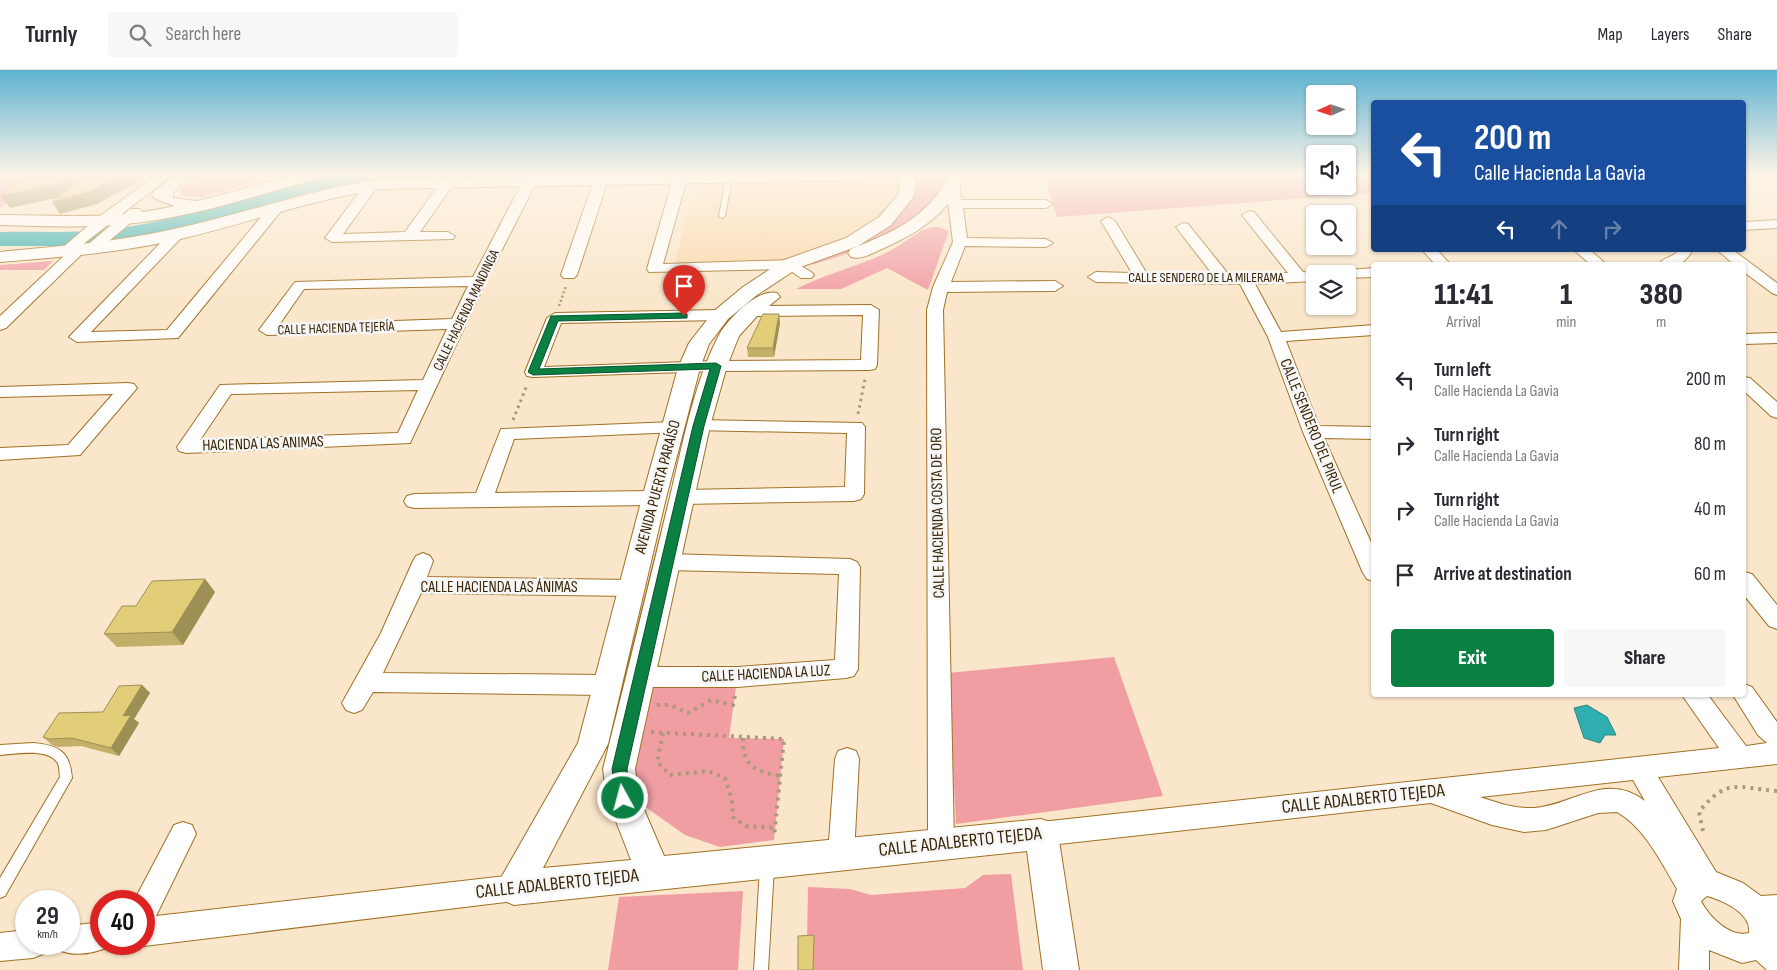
<!DOCTYPE html>
<html lang="en">
<head>
<meta charset="utf-8">
<style>
	:root { --surface:#fff; --page:#f7f7f7; --text:#2b2b33; --muted:#7c7c81; --line:#e1e1e2; --accent:#0b8043 }
	body { margin:0; font-family:"Sofia Sans Condensed",sans-serif; background:var(--page); color:var(--text); height:100vh; display:flex; flex-direction:column; font-size:19px; white-space:nowrap }
	* { box-sizing:border-box; margin:0 }
	p { font-size:16px; color:var(--muted) }
	.icon { flex:none; width:28px; height:28px; fill:none; stroke:currentColor; stroke-width:2; stroke-linecap:round; stroke-linejoin:round }
	.map { position:relative; flex:1; overflow:hidden }
	.details { position:absolute; left:1371px; top:192px; width:375px; height:435px; display:flex; flex-direction:column; background:var(--surface); border-radius:5px; box-shadow:0 1px 4px #0004 }
	.details>* { flex:none }
	.guide { position:absolute; left:1371px; top:30px; width:375px; height:152px; border-radius:5px; box-shadow:0 1px 4px #0004; background:#1a4fa0; color:#fff; overflow:hidden }
	.needle { width:32px; rotate:267deg }
	.controls { position:absolute; left:1306px; top:15px; display:grid; gap:10px }
	.controls a { display:grid; place-items:center; width:50px; height:50px; border-radius:5px; background:var(--surface); box-shadow:0 1px 4px #0004; font-size:25px }
	.speed { position:absolute; left:15px; top:820px; display:flex; gap:10px; font-size:25px; font-weight:700; text-align:center }
	.speed>* { display:grid; place-content:center; width:65px; height:65px; border-radius:50%; background:var(--surface); box-shadow:0 1px 4px #0004; line-height:1 }
	.speed small { font-size:12px; font-weight:400 }
	.speed .limit { border:8px solid #d22; background:#fff; color:#111 }
	.pin { position:absolute; display:grid; place-items:center; width:42px; height:42px; color:#fff; margin:-51px -21px; border-radius:50% 50% 50% 0; rotate:-45deg; box-shadow:0 0 5px #0007 }
	.pin .icon { rotate:45deg }
	.me { position:absolute; width:55px; margin:-28px; rotate:353deg; stroke-linejoin:round; filter:drop-shadow(0 0 4px #0008) }
	.turn { display:flex; align-items:center; gap:18px; height:105px; padding:0 20px; font-size:22px }
	.turn .icon { width:65px; height:65px; stroke-width:2.5 }
	.turn b { display:block; font-size:35px; line-height:42px }
	.lanes { display:flex; align-items:center; height:48px; padding:0 20px; background:#0003; justify-content:center; gap:25px; direction:ltr }
	.lanes .off { opacity:.35 }
	.eta { display:flex; justify-content:space-evenly; align-items:center; height:85px; text-align:center }
	.eta b { font-size:30px; font-weight:800; line-height:35px }
	.action { display:flex; gap:10px; margin-top:auto; padding:10px 20px }
	.action a { flex:1; height:58px; border-radius:5px; background:var(--accent); color:#fff; font-size:20px; font-weight:800; line-height:58px; text-align:center }
	.action a+a { background:var(--page); color:var(--text) }
	ul { padding:0; list-style:none }
	li { display:flex; align-items:center; gap:15px; height:65px; padding:0 20px }
	li div { flex:1 }
	li b { display:block; font-size:19px }
	li em { font-style:normal }
	header { display:flex; align-items:center; gap:30px; box-sizing:border-box; height:70px; padding:0 25px; background:var(--surface); border-bottom:1px solid var(--line) }
	header strong { font-size:24px }
	nav { display:flex; gap:28px; margin-inline-start:auto; font-size:18px }
	.search { width:350px; height:45px; background:var(--page); display:flex; align-items:center; gap:12px; box-sizing:border-box; padding:0 18px; border-radius:5px; color:var(--muted); font-size:19px }
	.map>svg:first-child { display:block }
</style>
</head>
<body>
<header>
<strong>Turnly</strong>
<div class="search"><svg class="icon" aria-label="search" viewBox="0 0 24 24"><circle cx="10" cy="10" r="6"/><path d="M15 15l6 6"/></svg>Search here</div>
<nav><a>Map</a><a>Layers</a><a>Share</a></nav>
</header>
<div class="map">
<svg width="1777" height="900" viewBox="0 0 1777 900">
	<rect width="100%" height="100%" fill="#fae6ca"/>
	<path fill="#f9d8aa" d="M902,111L898,129L883,147L836,173L794,190L675,192L694,114Z"/>
	<path fill="#f19ea3" d="M0,105H41L0,138Z
		M196,105H257L248,115L200,127L182,126L180,122L185,114L205,117L190,109Z
		M1044,105H1315V116H1348V105H1374V123L1057,147Z
		M946,110C924,160 859,181 811,195L815,191L849,178L915,117L918,111Z
		M939,157L949,161L928,220L887,198L841,219H796C828,202 864,196 895,178C909,170 922,156 939,157Z
		M53,191L44,200H0V195Z
		M1114,587L1163,726L956,754L948,603Z
		M653,614L736,617L729,668L784,669L774,770L720,777L685,765L644,736L631,707Z
		M1011,804L1023,900H813L807,870L808,817L850,819L871,825L965,818L983,805Z
		M743,821L738,900H608L619,827Z"/>
	<path fill="#2fafb0" stroke="#32867d" d="M1587,635L1607,647L1616,665H1605L1600,673L1584,668L1574,638Z"/>
	<g fill="none" stroke-linecap="round" stroke-linejoin="round">
		<path fill="#2fafb0" fill-rule="evenodd" d="M326,105H370L367,110L307,123L190,158L122,172L76,176H0V162C41,161 82,164 122,158C191,147 258,122 326,105Z"/>
		<defs>
			<path id="service" d="M729,106L732,108L725,146L722,148L719,146L726,108Z
				M33,673C58,675 70,681 72,708L5,826L0,828V808L60,707C59,702 60,696 57,692C47,678 15,684 0,685V675Z
				M767,791L772,792L774,797L768,900H754L760,797L762,792Z"/>
			<path id="minor" d="M157,105H172L82,175L85,177L130,139H140L142,142L140,145L97,181L92,182L86,180L6,258L0,260V246L65,185L60,181L62,178L97,148Z
				M176,105H191L173,123V128L203,132L205,135L203,138L182,139L154,128L152,125L154,122Z
				M681,105L687,109L663,194L791,190L811,202L814,205L811,208H801L788,199L649,202L647,199L673,109Z
				M601,106L608,110L577,205L574,208H564L561,205L594,110Z
				M530,107L537,111L486,211L410,373L186,383L179,381L177,377L220,315L423,310L447,259L267,265L259,260L295,212L473,207L523,111ZM468,216L452,249L279,255L304,219ZM418,320L398,363L200,370L231,324Z
				M448,108L455,112L420,162H448L455,166L453,169L332,172L325,168L366,113L371,112L378,116L343,164L405,162L443,109Z
				M953,112L960,116L961,130H1046L1053,134L1046,138H963L967,168L1046,169L1053,173L1046,177L965,176L951,212L1055,211L1063,216L1055,221L947,222L943,240L954,774L950,783L941,787L932,783L928,774L927,240L933,217L953,172L946,116Z
				M276,134L281,135L283,138L281,141L178,268L77,272L69,267L172,161H182L184,164L182,167L91,262L167,260L271,135Z
				M1249,141L1254,142L1303,202L1321,204H1315V211L1255,214L1281,262L1374,255V265L1286,271L1319,356L1374,357V369L1324,368L1374,479V511L1367,509L1363,503L1303,362L1268,267L1240,214L1096,212L1088,207L1096,202L1132,203L1101,151L1108,147L1115,151L1147,204L1213,205L1176,157L1183,153L1188,154L1229,205L1288,203L1242,145Z
				M1777,150V158L1744,160V152Z
				M1422,180H1437L1451,195H1436Z
				M1574,180H1590L1607,195H1591Z
				M1679,180H1693C1682,197 1677,195 1658,195C1663,187 1673,188 1679,180Z
				M1717,180H1733L1777,213V225L1772,223L1744,202V195H1735Z
				M1374,198V207L1348,208V204H1341L1348,200Z
				M871,235L879,240L877,295L875,299L869,300L716,301L533,307L527,306L525,302L547,248L555,243L721,240L729,245L721,250L561,253L544,297L716,291L861,290L863,245L751,246L743,241L751,236Z
				M1777,263V273L1744,274V264Z
				M1744,307L1750,308L1777,332V348L1771,346L1744,321Z
				M128,313L134,314L137,318L80,385L0,390V378L68,375L113,324L0,327V317Z
				M699,350L862,353L865,357L864,424L861,429L854,431L683,434L676,432L673,427L676,422L683,420L845,417L847,363L693,360L690,356L693,352Z
				M673,352L679,354L682,358L679,362L514,369L495,423L654,421L661,423L664,428L661,433L654,435L414,438L407,436L404,431L407,426L414,424L476,423L501,359Z
				M423,483L430,486L433,491L427,507L631,510L639,512L642,518L639,524L631,526L421,523L383,603L606,605L614,608L618,615L614,622L606,625L373,622L362,640L354,643L346,640L342,633L346,626L381,563L413,491L416,486Z
				M667,484L850,489L857,492L860,497L858,599L854,606L846,608L738,617H641L633,614L629,607L633,600L641,597H738L835,590L839,504L667,500L660,497L657,492L660,487Z
				M1744,502L1752,504L1777,535V559L1769,556L1744,525Z
				M1744,614L1752,617L1777,652V694L1658,707L1716,802L1743,813L1761,826L1777,825V900H1767L1756,890L1742,893L1709,880V900H1679L1681,849L1673,831L1677,819C1661,792 1645,758 1617,742L1598,743L1546,760L1524,762L1492,755L1431,733L1041,776L1032,773L1028,764L1032,755L1041,752L1719,678L1682,625H1708L1746,676L1767,673L1758,665L1733,625H1744ZM1633,710L1645,731C1606,701 1574,735 1534,738C1515,739 1498,733 1480,727ZM1707,826C1722,830 1752,843 1749,863C1730,868 1709,847 1701,831Z
				M847,678L856,681L859,689L854,785L850,794L841,798L832,794L828,785L835,689L838,681Z
				M183,752L192,755L196,764L156,846L514,805L524,809L528,818L524,827L514,831L144,876L138,874H144V831H134L174,755Z
				M101,852V874H112L111,876C95,883 75,887 59,880L56,874H69V856Z
				M26,860V874H47L43,884L33,888L0,891V863Z"/>
			<path id="tertiary" d="M294,105H323L321,108C256,125 192,148 125,154C84,158 42,156 0,155V145C42,145 85,148 126,144C184,138 239,119 294,105Z
				M586,105H873L865,110L382,119C312,129 245,154 176,170C118,183 59,187 0,192V182C58,176 117,172 174,159C244,144 311,119 382,109Z
				M898,105H914L916,114L914,126L891,155L858,176L798,198L757,225L728,249L709,274L700,298L666,428L608,674L543,798L631,790L607,728L603,699C625,611 647,523 668,435C682,379 692,317 719,265C728,249 758,218 777,223L780,227L758,245L739,266L727,296L710,356L635,699L639,728L664,786L1041,749L1053,753L1058,764L1079,900H1043L1027,781L514,835L502,830L497,818L502,806L578,673L642,428L678,298L689,273L714,241L743,217L784,190L846,168L879,147L898,125L900,114Z
				M949,105H965C949,143 920,162 884,178C873,183 862,190 851,187L848,183L851,179C891,163 930,147 949,105Z"/>
		</defs>
		<use href="#service" stroke="#a07125" stroke-width="2"/>
		<use href="#minor" stroke="#a07125" stroke-width="2"/>
		<use href="#tertiary" stroke="#a07125" stroke-width="2"/>
		<path stroke="#ac987a" stroke-width="2.5" stroke-dasharray="2 2.5" stroke-linecap="butt" d="M559,236L566,216"/>
		<path stroke="#ac987a" stroke-width="3" stroke-dasharray="2.5 4" stroke-linecap="butt" d="M858,344L865,309
			M513,350L527,315"/>
		<path stroke="#ac987a" stroke-width="4" stroke-dasharray="3 5" stroke-linecap="butt" d="M657,635H670L688,643L711,630L733,635L735,625
			M651,662L784,669L774,767
			M663,663L657,692L670,705L708,701L725,708L732,730L733,747L746,756L775,758
			M743,668C743,696 754,701 780,706
			M1703,761L1699,742C1727,707 1737,718 1777,721"/>
		<use href="#service" fill="#fff" fill-rule="evenodd"/>
		<use href="#minor" fill="#fff" fill-rule="evenodd"/>
		<use href="#tertiary" fill="#fff" fill-rule="evenodd"/>
	</g>
	<path fill="#c2b068" d="M780,253L774,287H748L747,278Z
		M205,509L215,522L183,575L117,577L104,564L136,536Z
		M142,615L150,623L134,649L139,653L119,686L81,676L58,677L52,675L43,667L103,642Z"/>
	<path fill="#9e9055" d="M60,105H79L88,121L10,138L1,126L60,108Z
		M116,105H142L144,109L97,134L60,144L52,132Z
		M779,244L780,253L774,287L773,278Z
		M205,509L215,522L183,575L172,562Z
		M142,615L150,623L134,649L139,653L119,686L111,678L123,646Z"/>
	<path fill="#e2cd79" stroke="#9e9055" d="M28,105H60V108H67L70,105H122L89,122L52,132L81,109L1,126Z
		M763,244H779L773,278H747Z
		M205,509L172,562L104,564L122,536H136L152,511Z
		M142,615L123,646L131,645L111,678L72,668L49,669L43,667L59,643L103,642L119,616Z
		M814,865L813,900H798V866Z"/>
	<linearGradient id="sky" x2="0" y2="1"><stop stop-color="#5eb2d2"/><stop offset="0.45" stop-color="#fdf4e7"/><stop offset="1" stop-color="#fdf4e7" stop-opacity="0"/></linearGradient>
	<rect width="1777" height="231" fill="url(#sky)"/>
	<path fill="#0b8043" stroke="#07532c" d="M684,243L687,244V248L558,251L539,299L716,293L721,296L704,356L627,699L630,728L628,733L623,735L618,733L612,699L693,356L710,299L533,305L528,302L551,246Z"/>
	<g text-anchor="middle" dominant-baseline="central" stroke-width="5" stroke-linejoin="round" paint-order="stroke">
		<g font-size="14" fill="#3a2606" stroke="#f6f6f6">
			<text x="1206" y="207">CALLE SENDERO DE LA MILERAMA</text>
			<text transform="translate(466 240) rotate(-64)">CALLE HACIENDA MANDINGA</text>
			<text transform="translate(336 258) rotate(-2)">CALLE HACIENDA TEJERÍA</text>
		</g>
		<g font-size="16" fill="#3a2606" stroke="#f6f6f6">
			<text transform="translate(1311 356) rotate(68)">CALLE SENDERO DEL PIRUL</text>
			<text transform="translate(263 374) rotate(-2)">HACIENDA LAS ANIMAS</text>
			<text transform="translate(658 417) rotate(-75)">AVENIDA PUERTA PARAÍSO</text>
			<text transform="translate(938 443) rotate(-91)">CALLE HACIENDA COSTA DE ORO</text>
			<text x="499" y="517">CALLE HACIENDA LAS ÁNIMAS</text>
			<text transform="translate(766 604) rotate(-3)">CALLE HACIENDA LA LUZ</text>
		</g>
		<g font-size="19" fill="#3a2606" stroke="#f6f6f6">
			<text transform="translate(1363 729) rotate(-6)">CALLE ADALBERTO TEJEDA</text>
			<text transform="translate(960 772) rotate(-6)">CALLE ADALBERTO TEJEDA</text>
			<text transform="translate(557 814) rotate(-6)">CALLE ADALBERTO TEJEDA</text>
		</g>
	</g>
</svg>
<div class="controls">
<a><svg class="needle" viewBox="-14 -14 28 28"><path d="M0-13l5 13h-10z" fill="#e53935"/><path d="M0 13l5-13h-10z" fill="#7c7c81"/></svg></a>
<a><svg class="icon" aria-label="sound" viewBox="0 0 24 24"><path d="M4 9h4l5-4v14l-5-4H4zM17 9q2 3 0 6"/></svg></a>
<a><svg class="icon" aria-label="search" viewBox="0 0 24 24"><circle cx="10" cy="10" r="6"/><path d="M15 15l6 6"/></svg></a>
<a><svg class="icon" aria-label="layers" viewBox="0 0 24 24"><path d="M12 4l9 5-9 5-9-5zM3 14l9 5 9-5"/></svg></a>
</div>
<div class="speed"><div>29<small>km/h</small></div><div class="limit">40</div></div>
<div class="pin" style="left:684px;top:246px;background:#d93025"><svg class="icon" aria-label="arrive" viewBox="0 0 24 24"><path d="M6 21V4h12l-3 4 3 4H6"/></svg></div>
<svg class="me" style="left:623px;top:728px" viewBox="-20 -20 40 40"><circle r="17" fill="#0b8043" stroke="#fff" stroke-width="3"/><path d="M0-11L8 9 0 5-8 9z" fill="#fff"/></svg>
<div class="guide">
<div class="turn"><svg class="icon" aria-label="left" viewBox="0 0 24 24"><path d="M17 20v-9H6M10 6l-5 5 5 5"/></svg><div><b>200 m</b>Calle Hacienda La Gavia</div></div>
<div class="lanes"><svg class="icon" aria-label="left" viewBox="0 0 24 24"><path d="M17 20v-9H6M10 6l-5 5 5 5"/></svg><svg class="icon off" aria-label="ahead" viewBox="0 0 24 24"><path d="M12 20V5M6 11l6-6 6 6"/></svg><svg class="icon off" aria-label="right" viewBox="0 0 24 24"><path d="M7 20v-9h11M14 6l5 5-5 5"/></svg></div>
</div>
<section class="details">
<div class="eta">
<div><b>11:41</b><p>Arrival</p></div>
<div><b>1</b><p>min</p></div>
<div><b>380</b><p>m</p></div>
</div>
<ul>
<li><svg class="icon" aria-label="left" viewBox="0 0 24 24"><path d="M17 20v-9H6M10 6l-5 5 5 5"/></svg><div><b>Turn left</b><p>Calle Hacienda La Gavia</p></div><em>200 m</em></li>
<li><svg class="icon" aria-label="right" viewBox="0 0 24 24"><path d="M7 20v-9h11M14 6l5 5-5 5"/></svg><div><b>Turn right</b><p>Calle Hacienda La Gavia</p></div><em>80 m</em></li>
<li><svg class="icon" aria-label="right" viewBox="0 0 24 24"><path d="M7 20v-9h11M14 6l5 5-5 5"/></svg><div><b>Turn right</b><p>Calle Hacienda La Gavia</p></div><em>40 m</em></li>
<li><svg class="icon" aria-label="arrive" viewBox="0 0 24 24"><path d="M6 21V4h12l-3 4 3 4H6"/></svg><div><b>Arrive at destination</b></div><em>60 m</em></li>
</ul>
<div class="action"><a>Exit</a><a>Share</a></div>
</section>
</div>
</body>
</html>
